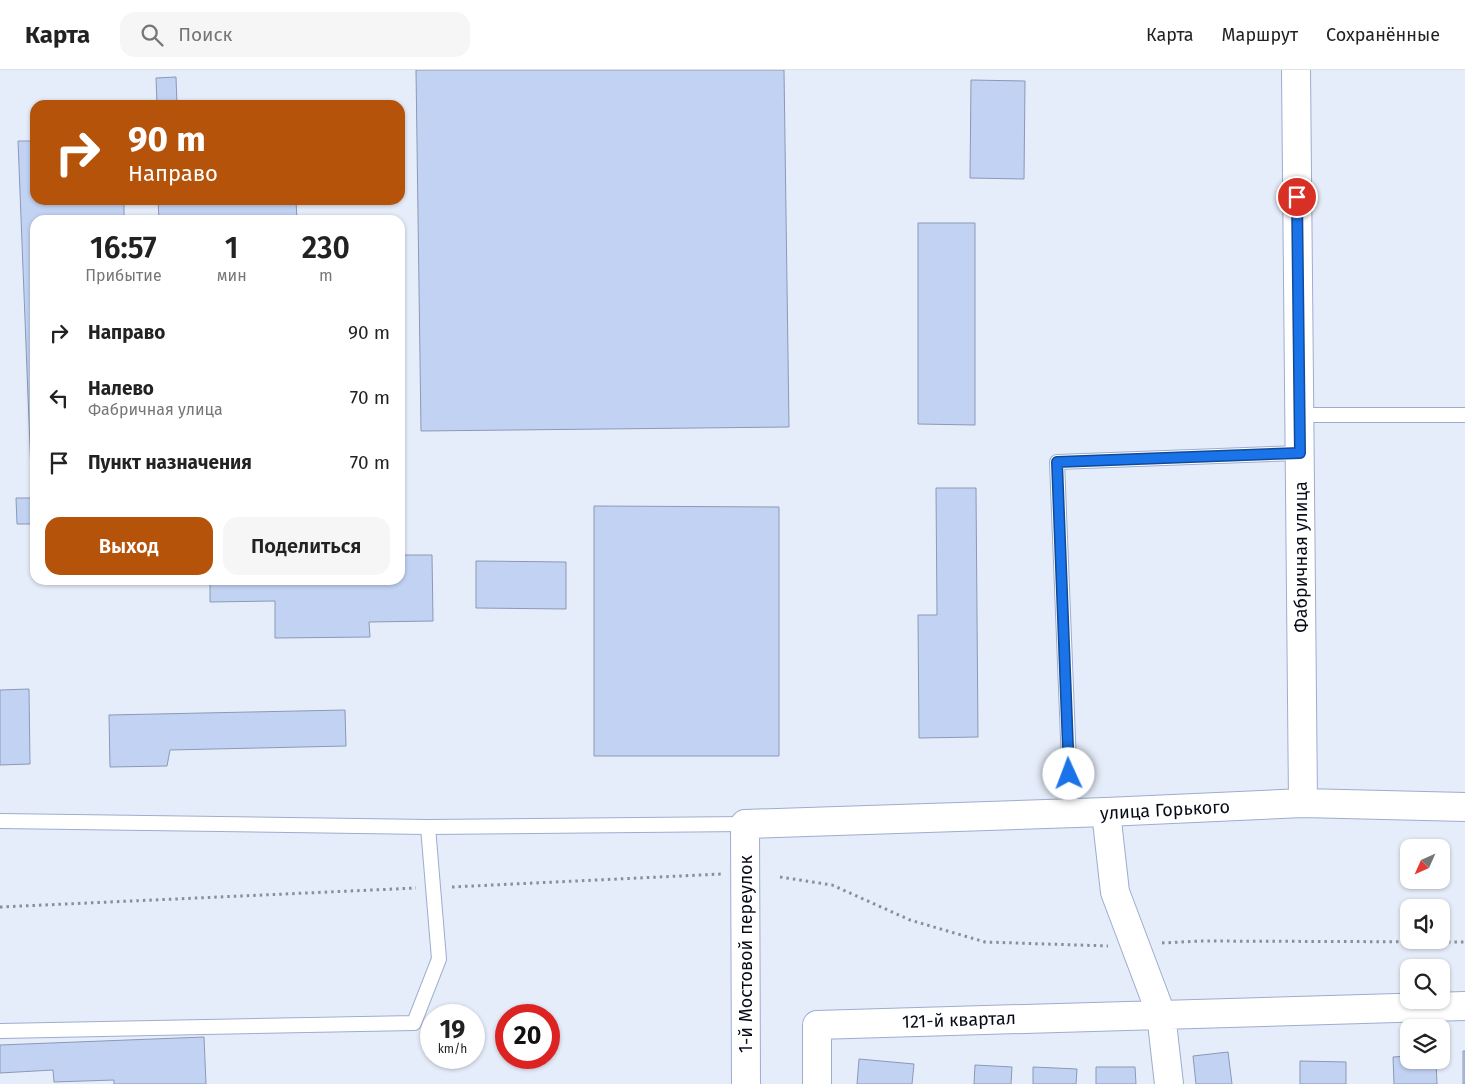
<!DOCTYPE html>
<html lang="ru">
<head>
<meta charset="utf-8">
<style>
	:root { --surface:#fff; --page:#f6f6f6; --text:#222; --muted:#767676; --line:#e0e0e0; --accent:#b45309 }
	body { margin:0; font-family:"Fira Sans",sans-serif; background:var(--page); color:var(--text); height:100vh; display:flex; flex-direction:column; font-size:19px; white-space:nowrap }
	* { box-sizing:border-box; margin:0 }
	p { font-size:16px; color:var(--muted) }
	.icon { flex:none; width:28px; height:28px; fill:none; stroke:currentColor; stroke-width:2; stroke-linecap:round; stroke-linejoin:round }
	.map { position:relative; flex:1; overflow:hidden }
	.panel { position:absolute; left:30px; top:145px; width:375px; height:370px; display:flex; flex-direction:column; background:var(--surface); border-radius:15px; box-shadow:0 1px 4px #0004 }
	.panel>* { flex:none }
	.guide { position:absolute; left:30px; top:30px; width:375px; height:105px; border-radius:15px; box-shadow:0 1px 4px #0004; background:#b45309; color:#fff; overflow:hidden }
	.needle { width:32px; rotate:225deg }
	.controls { position:absolute; left:1400px; top:769px; display:grid; gap:10px }
	.controls a { display:grid; place-items:center; width:50px; height:50px; border-radius:10px; background:var(--surface); box-shadow:0 1px 4px #0004; font-size:25px }
	.speed { position:absolute; left:420px; top:934px; display:flex; gap:10px; font-size:25px; font-weight:700; text-align:center }
	.speed>* { display:grid; place-content:center; width:65px; height:65px; border-radius:50%; background:var(--surface); box-shadow:0 1px 4px #0004; line-height:1 }
	.speed small { font-size:12px; font-weight:400 }
	.speed .limit { border:8px solid #d22; background:#fff; color:#111 }
	.pin { position:absolute; display:grid; place-items:center; width:42px; height:42px; color:#fff; margin:-21px; border:2px solid #fff; border-radius:50%; box-shadow:0 1px 5px #0007 }
	.me { position:absolute; width:55px; margin:-28px; rotate:358deg; stroke-linejoin:round; filter:drop-shadow(0 0 4px #0008) }
	.turn { display:flex; align-items:center; gap:18px; height:105px; padding:0 15px; font-size:22px }
	.turn .icon { width:65px; height:65px; stroke-width:2.5 }
	.turn b { display:block; font-size:35px; line-height:42px }
	.eta { display:flex; justify-content:space-evenly; align-items:center; height:85px; text-align:center }
	.eta b { font-size:30px; font-weight:600; line-height:35px }
	.primary-button { display:flex; gap:10px; margin-top:auto; padding:10px 15px }
	.primary-button a { flex:1; height:58px; border-radius:15px; background:var(--accent); color:#fff; font-size:20px; font-weight:600; line-height:58px; text-align:center }
	.primary-button a+a { background:var(--page); color:var(--text) }
	ul { padding:0; list-style:none }
	li { display:flex; align-items:center; gap:15px; height:65px; padding:0 15px }
	li div { flex:1 }
	li b { display:block; font-size:19px }
	li em { font-style:normal }
	header { display:flex; align-items:center; gap:30px; box-sizing:border-box; height:70px; padding:0 25px; background:var(--surface); border-bottom:1px solid var(--line) }
	header strong { font-size:24px }
	nav { display:flex; gap:28px; margin-inline-start:auto; font-size:18px }
	.search { width:350px; height:45px; background:var(--page); display:flex; align-items:center; gap:12px; box-sizing:border-box; padding:0 18px; border-radius:15px; color:var(--muted); font-size:19px }
	.map>svg:first-child { display:block }
</style>
</head>
<body>
<header>
<strong>Карта</strong>
<div class="search"><svg class="icon" aria-label="search" viewBox="0 0 24 24"><circle cx="10" cy="10" r="6"/><path d="M15 15l6 6"/></svg>Поиск</div>
<nav><a>Карта</a><a>Маршрут</a><a>Сохранённые</a></nav>
</header>
<div class="map">
<svg width="1465" height="1014" viewBox="0 0 1465 1014">
	<rect width="100%" height="100%" fill="#e6edfa"/>
	<path fill="#c2d2f2" stroke="#8a99b7" d="M416,0H784L789,357L421,361Z
		M176,7L177,35H157L156,8Z
		M971,10L1025,11L1024,109L970,108Z
		M295,33V35H183Z
		M18,71H35V130H124V150H35V454H17L16,428H32Z
		M158,130H296L297,150H159Z
		M918,153H975V355L918,354Z
		M936,418H976L978,667L919,668L918,545H937Z
		M594,436L779,437V686H594Z
		M400,485H432L433,551L369,552L370,567L275,568V531L210,532V510H400Z
		M476,491L566,492V539L476,538Z
		M29,619L30,694L0,695V620Z
		M345,640L346,676L170,680L167,696L110,697L109,645Z
		M204,967L206,1014H114V1010L54,1012L53,1000L0,1003V975Z
		M1463,981H1465V1014H1463Z
		M1228,982L1232,1014H1196L1193,986Z
		M1409,986V990H1436L1437,1014H1394L1393,987Z
		M859,989L914,994L912,1014H857Z
		M1300,991L1346,992V1014H1300Z
		M975,995L1012,997L1011,1014H974Z
		M1033,997L1077,999L1076,1014H1033Z
		M1096,997H1135L1136,1014H1096Z"/>
	<g fill="none" stroke-linecap="round" stroke-linejoin="round">
		<defs>
			<path id="lane" d="M1300,345H1465
				M1071,744L1057,392L1300,383
				M0,751L428,757L745,754
				M0,961L414,953L439,889L428,757"/>
			<path id="street" d="M1106,742L1115,822L1161,944L1169,1014
				M817,1014V955L1465,936"/>
			<path id="secondary" d="M1296,0L1303,733
				M746,1014L745,754L1106,742L1303,733L1465,737"/>
		</defs>
		<use href="#lane" stroke="#9eadcc" stroke-width="16"/>
		<use href="#street" stroke="#9eadcc" stroke-width="30"/>
		<use href="#secondary" stroke="#9eadcc" stroke-width="30"/>
		<path stroke="#888f9b" stroke-width="3" stroke-dasharray="2.5 4" stroke-linecap="butt" d="M780,807L832,815L910,850L985,872L1108,876
			M452,817L721,804
			M0,837L416,818
			M1162,873L1200,871L1465,872"/>
		<use href="#lane" stroke="#fff" stroke-width="14"/>
		<use href="#street" stroke="#fff" stroke-width="28"/>
		<use href="#secondary" stroke="#fff" stroke-width="28"/>
	</g>
	<g fill="none" stroke-linecap="round" stroke-linejoin="round">
		<defs>
			<path id="route" d="M1069,704L1057,392L1300,383L1297,127"/>
		</defs>
		<use href="#route" stroke="#114b97" stroke-width="12"/>
		<use href="#route" stroke="#1a73e8" stroke-width="9"/>
	</g>
	<g text-anchor="middle" dominant-baseline="central" stroke-width="4" stroke-linejoin="round" paint-order="stroke">
		<g font-size="18" fill="#070c17" stroke="#fff">
			<text transform="translate(1301 487) rotate(-90)">Фабричная улица</text>
			<text transform="translate(1165 740) rotate(-3)">улица Горького</text>
			<text transform="translate(746 884) rotate(-90)">1-й Мостовой переулок</text>
			<text transform="translate(959 950) rotate(-2)">121-й квартал</text>
		</g>
	</g>
</svg>
<div class="controls">
<a><svg class="needle" viewBox="-14 -14 28 28"><path d="M0-13l5 13h-10z" fill="#e53935"/><path d="M0 13l5-13h-10z" fill="#767676"/></svg></a>
<a><svg class="icon" aria-label="sound" viewBox="0 0 24 24"><path d="M4 9h4l5-4v14l-5-4H4zM17 9q2 3 0 6"/></svg></a>
<a><svg class="icon" aria-label="search" viewBox="0 0 24 24"><circle cx="10" cy="10" r="6"/><path d="M15 15l6 6"/></svg></a>
<a><svg class="icon" aria-label="layers" viewBox="0 0 24 24"><path d="M12 4l9 5-9 5-9-5zM3 14l9 5 9-5"/></svg></a>
</div>
<div class="speed"><div>19<small>km/h</small></div><div class="limit">20</div></div>
<div class="pin" style="left:1297px;top:127px;background:#d93025"><svg class="icon" aria-label="arrive" viewBox="0 0 24 24"><path d="M6 21V4h12l-3 4 3 4H6"/></svg></div>
<svg class="me" style="left:1069px;top:704px" viewBox="-20 -20 40 40"><circle r="19" fill="#fff"/><path d="M0-13L10 11 0 6-10 11z" fill="#1a73e8"/></svg>
<div class="guide">
<div class="turn"><svg class="icon" aria-label="right" viewBox="0 0 24 24"><path d="M7 20v-9h11M14 6l5 5-5 5"/></svg><div><b>90 m</b>Направо</div></div>
</div>
<section class="panel">
<div class="eta">
<div><b>16:57</b><p>Прибытие</p></div>
<div><b>1</b><p>мин</p></div>
<div><b>230</b><p>m</p></div>
</div>
<ul>
<li><svg class="icon" aria-label="right" viewBox="0 0 24 24"><path d="M7 20v-9h11M14 6l5 5-5 5"/></svg><div><b>Направо</b></div><em>90 m</em></li>
<li><svg class="icon" aria-label="left" viewBox="0 0 24 24"><path d="M17 20v-9H6M10 6l-5 5 5 5"/></svg><div><b>Налево</b><p>Фабричная улица</p></div><em>70 m</em></li>
<li><svg class="icon" aria-label="arrive" viewBox="0 0 24 24"><path d="M6 21V4h12l-3 4 3 4H6"/></svg><div><b>Пункт назначения</b></div><em>70 m</em></li>
</ul>
<div class="primary-button"><a>Выход</a><a>Поделиться</a></div>
</section>
</div>
</body>
</html>
